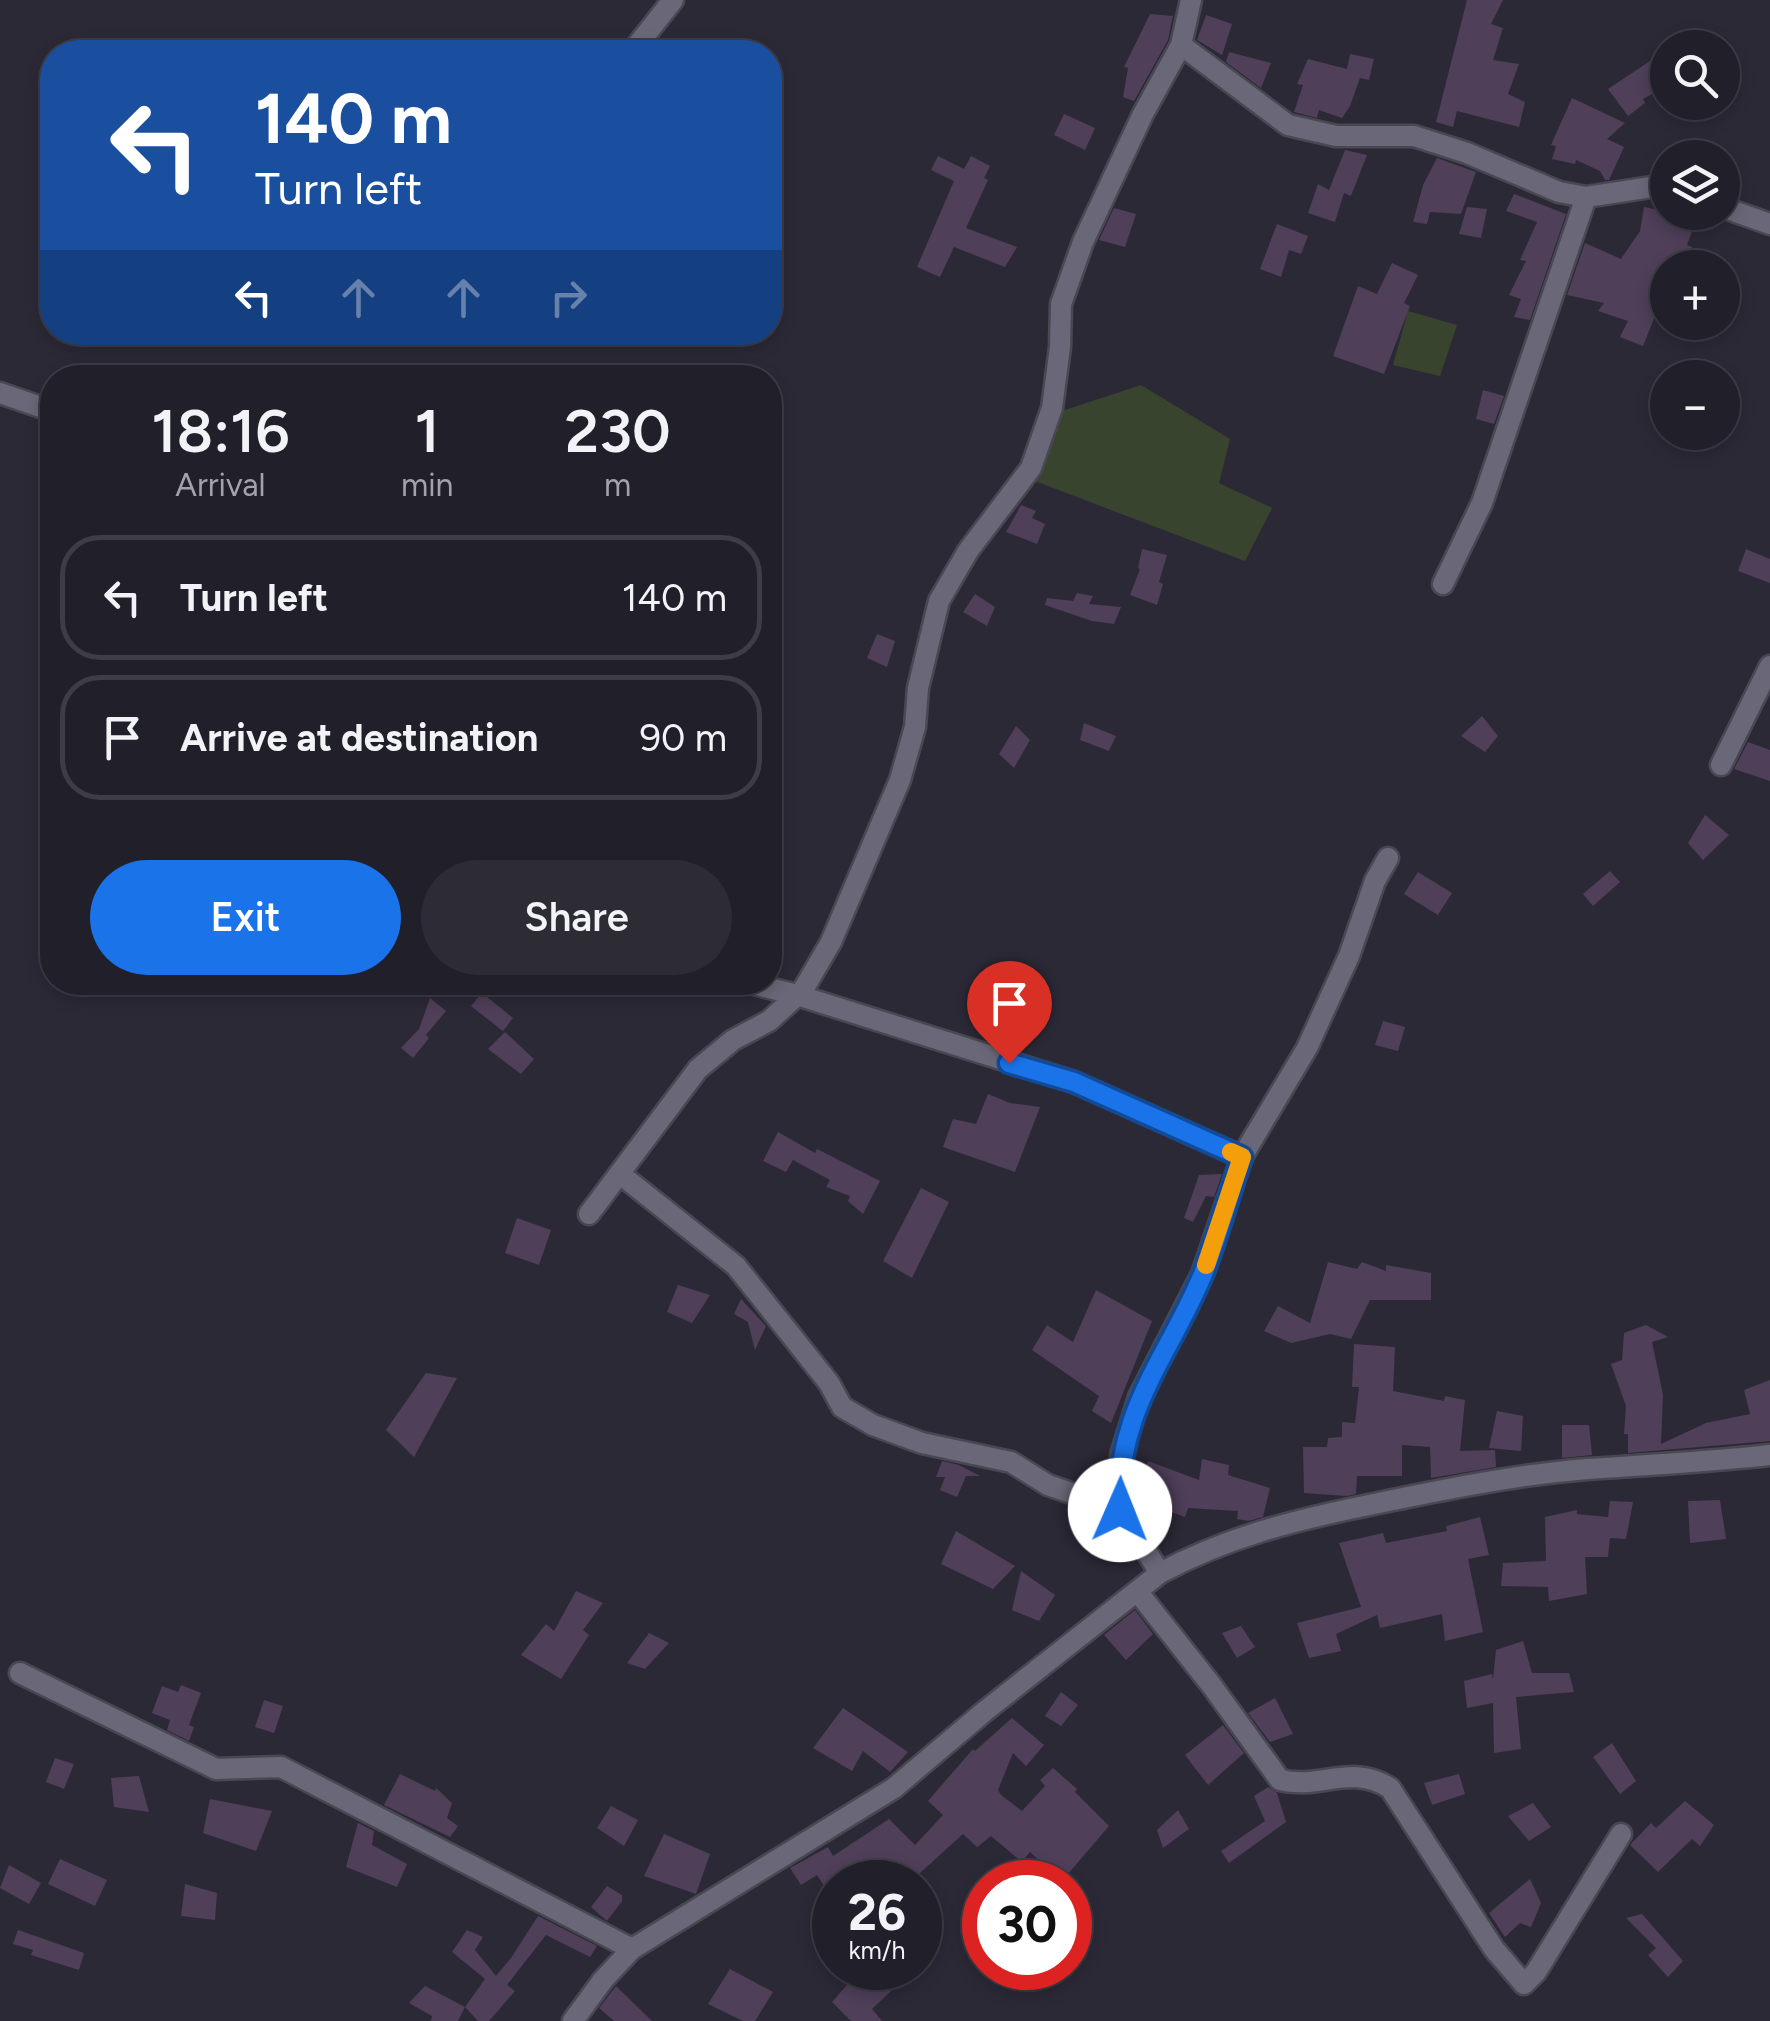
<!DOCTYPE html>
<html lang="en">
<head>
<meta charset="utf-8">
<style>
	:root { --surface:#211f29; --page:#2d2c35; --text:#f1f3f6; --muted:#a2a2a8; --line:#3e3d46; --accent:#1a73e8 }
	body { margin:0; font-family:Figtree,sans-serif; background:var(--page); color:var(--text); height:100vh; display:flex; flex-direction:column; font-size:38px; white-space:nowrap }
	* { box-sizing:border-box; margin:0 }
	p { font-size:32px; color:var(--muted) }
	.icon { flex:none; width:55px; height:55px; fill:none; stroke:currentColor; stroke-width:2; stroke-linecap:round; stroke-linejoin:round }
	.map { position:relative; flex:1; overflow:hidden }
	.details { position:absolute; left:40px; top:365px; width:742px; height:630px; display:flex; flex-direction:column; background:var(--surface); border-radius:40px; box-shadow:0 5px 15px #0003,0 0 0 2px var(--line) }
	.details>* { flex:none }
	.top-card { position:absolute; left:40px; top:40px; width:742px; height:305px; border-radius:40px; box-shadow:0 5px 15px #0003,0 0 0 2px var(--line); background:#1a4fa0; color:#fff; overflow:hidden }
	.tools { position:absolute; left:1650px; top:30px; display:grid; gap:20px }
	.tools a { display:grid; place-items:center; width:90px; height:90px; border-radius:50%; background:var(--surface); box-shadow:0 5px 15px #0003,0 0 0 2px var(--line); font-size:50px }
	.speed { position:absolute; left:812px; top:1860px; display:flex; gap:20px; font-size:50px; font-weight:700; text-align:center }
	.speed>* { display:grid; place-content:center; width:130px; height:130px; border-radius:50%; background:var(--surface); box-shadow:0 5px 15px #0003,0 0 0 2px var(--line); line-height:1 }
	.speed small { font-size:25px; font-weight:400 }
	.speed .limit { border:15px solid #d22; background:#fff; color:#111 }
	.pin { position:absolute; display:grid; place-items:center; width:85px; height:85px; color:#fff; margin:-102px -42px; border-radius:50% 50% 50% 0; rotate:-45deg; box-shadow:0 0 10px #0007 }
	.pin .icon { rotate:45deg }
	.me { position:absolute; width:110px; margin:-55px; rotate:1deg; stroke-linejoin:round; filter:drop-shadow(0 0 8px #0008) }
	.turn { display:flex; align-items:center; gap:35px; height:210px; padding:0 50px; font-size:45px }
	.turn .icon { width:130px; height:130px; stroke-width:2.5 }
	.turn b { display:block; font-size:70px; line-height:85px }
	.lanes { display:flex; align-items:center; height:95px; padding:0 50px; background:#0003; justify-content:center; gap:50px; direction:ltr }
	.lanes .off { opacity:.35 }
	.eta { display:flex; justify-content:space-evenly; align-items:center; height:170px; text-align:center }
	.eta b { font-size:60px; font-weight:600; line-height:70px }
	.primary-button { display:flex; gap:20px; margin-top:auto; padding:20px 50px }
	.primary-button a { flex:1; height:115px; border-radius:60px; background:var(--accent); color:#fff; font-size:40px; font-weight:600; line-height:115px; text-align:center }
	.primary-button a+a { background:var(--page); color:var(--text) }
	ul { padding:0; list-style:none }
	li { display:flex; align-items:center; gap:30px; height:125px; margin:0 20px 15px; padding:0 30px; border:5px solid var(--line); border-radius:40px }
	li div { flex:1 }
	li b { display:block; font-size:38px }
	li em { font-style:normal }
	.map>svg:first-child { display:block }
</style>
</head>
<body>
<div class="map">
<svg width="1770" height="2021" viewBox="0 0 1770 2021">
	<rect width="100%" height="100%" fill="#2c2937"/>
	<path fill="#39442e" d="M1408,311L1457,325L1440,376L1393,365Z
		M1141,385L1230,439L1219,483L1272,508L1245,561L1035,481L1059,412Z"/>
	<path fill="#4f3f59" d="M1467,0H1503L1491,24L1503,28L1493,60L1519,64L1508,94L1525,102L1519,127L1457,111L1453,127L1436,122Z
		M1150,14L1173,16L1168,40L1134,101L1123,97L1128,68L1124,67Z
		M1206,15L1232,24L1222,55L1197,40Z
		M1229,52L1271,63L1261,88L1226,62Z
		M1350,54L1374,59L1369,80L1360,78L1350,106L1342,118L1319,110L1317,118L1294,112L1303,85L1297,84L1308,59L1347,69Z
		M1656,57L1668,75V85L1643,99L1645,103L1628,116L1608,89Z
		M1572,98L1625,123L1607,139L1624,147L1609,180H1605L1600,171L1576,160L1575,164L1552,159L1556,146L1551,145Z
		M1064,114L1095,128L1085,150L1054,135Z
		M1345,150L1367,155L1351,196L1344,193L1335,222L1308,213L1318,184L1329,190Z
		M938,156L964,169L971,156L990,166L984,178L988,180L966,228L1017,247L1005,267L954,247L940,277L917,267L954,181L931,170Z
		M1437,158L1476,172L1461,214L1430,212L1427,224L1413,222L1423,185Z
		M1514,194L1566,214L1530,320L1514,317L1521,299L1509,295L1526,261L1520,260L1537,222L1506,211Z
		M1467,207L1487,209L1481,238L1459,234Z
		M1644,207L1668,212H1699L1687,245L1692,247L1688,262L1680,260L1678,268H1668V284L1643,346L1620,337L1628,321L1598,311L1604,303L1567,295L1585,243L1621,259L1640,231Z
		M1114,208L1136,214L1125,247L1099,240Z
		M1277,224L1308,236L1301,254L1289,250L1281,277L1260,269Z
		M1392,263L1418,275L1404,303L1410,306L1384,374L1333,356L1358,286L1377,294Z
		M1483,390L1504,396L1494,424L1476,419Z
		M1021,505L1036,511L1032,518L1045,524L1037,544L1006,532Z
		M1142,549L1167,555L1159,582L1163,584L1157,605L1130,595L1140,569L1138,568Z
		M1746,549L1770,559V583L1738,571Z
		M1077,593L1093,596L1089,604L1121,607L1114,624L1092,621L1045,605L1047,598L1073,601Z
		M975,594L995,607L987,626L963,612Z
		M877,634L895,641L887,667L867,658Z
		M1482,716L1498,736L1485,752L1461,736Z
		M1084,723L1116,736L1109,751L1080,740Z
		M1016,726L1030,740L1014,768L999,754Z
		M1748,742L1770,750V781L1734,769Z
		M1705,815L1729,835L1703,860L1688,843Z
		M1610,871L1620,882L1593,906L1583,894Z
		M1418,872L1452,893L1438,915L1404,894Z
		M482,993L513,1018L503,1031L471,1006Z
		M430,998L446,1011L426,1035L429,1038L413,1058L401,1048L419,1029Z
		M1383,1021L1405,1027L1398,1051L1375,1045Z
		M505,1032L534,1059L521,1074L488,1049Z
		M988,1094L1010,1103L1040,1107L1015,1172L943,1147L953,1119L976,1124Z
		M778,1132L815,1153L817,1149L880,1181L863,1214L848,1201L850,1196L826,1187L830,1180L793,1160L786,1172L763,1161Z
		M1222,1174L1214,1197L1206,1196L1193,1222L1184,1218L1199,1175Z
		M921,1188L949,1202L912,1278L883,1261Z
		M517,1218L551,1230L539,1265L505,1253Z
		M1328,1262L1357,1269L1362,1262L1386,1271V1265L1431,1273V1300H1370L1351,1339L1330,1334L1291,1343L1264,1331L1278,1306L1310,1323Z
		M678,1285L710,1295L692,1323L667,1312Z
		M1096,1290L1152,1321L1111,1423L1092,1411L1099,1396L1032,1350L1047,1325L1073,1342Z
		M741,1299L766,1326L755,1350L748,1322L734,1314Z
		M1646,1325L1668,1337L1652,1342L1663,1395L1661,1444L1706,1423L1750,1414L1744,1390L1770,1380V1441L1628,1453V1434H1624L1626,1406L1611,1364L1622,1360L1624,1333Z
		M1354,1344L1395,1347L1393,1391L1444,1401L1445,1396L1465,1400L1460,1451L1495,1450L1496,1467L1431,1478L1430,1447L1402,1445V1476H1357L1356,1494L1347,1496L1304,1493L1303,1447H1327L1328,1438L1342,1437V1422L1355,1423L1359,1387H1352Z
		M426,1373L457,1378L414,1457L386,1430Z
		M1497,1411L1523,1416L1521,1451L1489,1448Z
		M1562,1425H1589L1592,1455L1562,1458Z
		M1202,1459L1229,1465L1228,1475L1270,1488L1263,1517L1248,1521L1237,1519L1238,1511L1188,1508L1185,1517L1136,1500L1148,1461L1199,1480Z
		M942,1461L959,1465L980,1476H966L957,1497L940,1490L945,1477H936Z
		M1720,1500L1726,1539L1690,1543L1688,1501Z
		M1610,1501L1633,1502L1626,1539L1610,1538L1608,1557H1585L1587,1594L1549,1601L1548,1587L1501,1586L1503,1563L1546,1561L1545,1517L1577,1510V1514L1608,1517Z
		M1480,1517L1489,1555L1468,1559L1483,1632L1445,1641L1442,1614L1380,1628L1377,1615L1336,1634L1341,1651L1309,1658L1297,1623L1361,1607L1339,1543L1383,1533L1386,1543L1447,1531L1446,1526Z
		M956,1531L1015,1566L993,1589L941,1564Z
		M1021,1571L1055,1595L1039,1621L1012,1610Z
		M576,1591L603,1603L583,1630L589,1635L561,1679L521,1655L546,1624L554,1631Z
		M1135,1610L1153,1634L1126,1660L1104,1635Z
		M1241,1626L1255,1647L1237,1658L1222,1633Z
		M649,1633L669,1643L645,1669L627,1663Z
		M1523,1641L1532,1673H1569L1574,1692L1516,1697L1521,1749L1494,1753L1493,1703L1467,1708L1464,1681L1492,1674L1493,1679L1496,1650Z
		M181,1685L201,1693L189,1725L194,1727L189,1741L167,1730L170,1720L152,1713L162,1686L178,1692Z
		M1061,1692L1078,1705L1061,1726L1045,1716Z
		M1275,1698L1293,1734L1270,1742L1248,1713Z
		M264,1700L283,1706L274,1733L255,1727Z
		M843,1708L908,1752L890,1772L863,1751L852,1771L813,1748Z
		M1012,1718L1044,1745L1026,1766L1013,1753L998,1790L1001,1795L1022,1811L1045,1786L1040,1780L1053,1768L1077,1789L1075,1792L1109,1826L1062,1881L1030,1852L1022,1862L991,1836L977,1847L963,1834L910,1882H905L889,1864L872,1882H835V1902L817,1875L801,1885L790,1868L828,1847L833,1856L889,1819L915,1845L943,1815L928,1801L973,1749L975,1751Z
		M1223,1725L1244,1753L1208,1785L1185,1755Z
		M1612,1743L1636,1781L1620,1794L1593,1757Z
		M55,1758L74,1764L64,1789L46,1782Z
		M400,1774L435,1791L436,1788L452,1803L447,1818L458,1826L450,1837L384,1805Z
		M1459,1774L1465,1794L1432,1805L1424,1783Z
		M139,1776L149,1812L114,1807L111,1778Z
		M1268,1787L1277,1793L1286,1822L1229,1863L1221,1851L1265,1821L1254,1796Z
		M210,1799L272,1811L256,1851L203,1833Z
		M1685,1801L1714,1825L1700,1846L1692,1839L1658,1872L1630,1845L1651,1823L1656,1828Z
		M1533,1803L1551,1827L1529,1841L1508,1816Z
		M611,1806L638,1820L624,1846L597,1828Z
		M1178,1810L1189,1829L1163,1848L1157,1830Z
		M358,1823L374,1831L372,1845L407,1864L397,1887L346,1867Z
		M664,1834L710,1854L696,1894L644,1876Z
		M60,1859L107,1880L95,1906L48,1884Z
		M9,1865L41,1883L29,1904L0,1888Z
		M1530,1879L1541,1903L1531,1927L1520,1923L1505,1937L1489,1913Z
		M185,1884L217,1893L215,1920L181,1916Z
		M607,1886L622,1895V1901L607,1921L591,1907Z
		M1642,1914L1683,1961L1668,1977L1648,1955L1656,1948L1626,1918Z
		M538,1916L597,1946L590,1957L546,1935L507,1985L515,1991L489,2021H478L465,2007L485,1979L452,1952L467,1930L483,1937L475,1950L496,1976L511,1958Z
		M18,1930L84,1953L79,1970L31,1955L33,1950L13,1944Z
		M862,1968H901L909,1974L872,2009L882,2021H851L832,2002Z
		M730,1969L773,1992L755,2021H743L708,2004Z
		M425,1986L465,2007L458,2021H431L432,2016L409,2003Z
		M616,1986L652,2021H614L599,2008Z"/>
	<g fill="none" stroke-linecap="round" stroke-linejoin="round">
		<defs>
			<path id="minor" d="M1181,45L1288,125L1336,136H1414L1467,153L1559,192L1586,197L1658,186L1668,189
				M632,52L673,0
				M1722,207L1770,224
				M0,393L52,411
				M1443,584L1482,503L1586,197
				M1721,765L1770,666
				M746,982L797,995L1074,1082L1242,1157
				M620,1174L736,1266L829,1383L842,1407L873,1425L922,1443L1011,1462L1048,1485L1120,1510
				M589,1214L698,1069L733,1040L769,1021L803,990L831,942L900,780L915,727L918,688L939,601L968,551L1031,468L1052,408L1060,347L1061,304L1083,242L1143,114L1181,45L1191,0
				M1160,1573L1120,1510L1121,1455L1139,1397L1202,1274L1242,1157L1307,1048L1349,956L1375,881L1388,858
				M1137,1591L1212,1686L1280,1780C1321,1790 1351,1763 1390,1788L1494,1949L1524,1984L1536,1972L1621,1834
				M20,1673L216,1769L281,1767L632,1949
				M573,2021L603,1980L632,1949L894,1788L985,1711L1160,1573C1227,1537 1295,1520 1369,1505C1441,1490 1514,1475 1587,1469C1649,1465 1709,1462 1770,1455"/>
		</defs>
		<use href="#minor" stroke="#494752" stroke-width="25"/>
		<use href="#minor" stroke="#6a6878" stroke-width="20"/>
	</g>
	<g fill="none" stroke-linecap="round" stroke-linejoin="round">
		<defs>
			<path id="route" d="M1009,1063L1074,1082L1242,1157C1229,1195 1218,1236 1203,1274C1168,1358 1115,1412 1120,1510"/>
		</defs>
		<use href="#route" stroke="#114b97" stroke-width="25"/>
		<use href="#route" stroke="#1a73e8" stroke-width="18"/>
		<path stroke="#f59e0b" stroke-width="18" d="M1206,1265L1242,1157L1231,1152"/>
	</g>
</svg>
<div class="tools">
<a><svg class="icon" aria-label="search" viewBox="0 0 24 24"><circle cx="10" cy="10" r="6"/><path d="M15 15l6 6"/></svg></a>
<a><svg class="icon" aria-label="layers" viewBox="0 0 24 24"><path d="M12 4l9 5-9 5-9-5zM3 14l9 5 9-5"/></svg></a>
<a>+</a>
<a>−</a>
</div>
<div class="speed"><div>26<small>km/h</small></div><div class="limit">30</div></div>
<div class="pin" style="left:1009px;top:1063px;background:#d93025"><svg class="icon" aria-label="arrive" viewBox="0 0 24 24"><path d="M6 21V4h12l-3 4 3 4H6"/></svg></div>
<svg class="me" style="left:1120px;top:1510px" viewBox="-20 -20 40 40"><circle r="19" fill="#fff"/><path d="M0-13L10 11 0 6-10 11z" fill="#1a73e8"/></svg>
<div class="top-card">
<div class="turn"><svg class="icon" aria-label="left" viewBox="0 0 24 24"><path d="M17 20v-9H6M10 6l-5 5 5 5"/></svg><div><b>140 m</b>Turn left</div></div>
<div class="lanes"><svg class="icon" aria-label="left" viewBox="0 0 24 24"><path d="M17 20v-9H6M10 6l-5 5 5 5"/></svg><svg class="icon off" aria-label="ahead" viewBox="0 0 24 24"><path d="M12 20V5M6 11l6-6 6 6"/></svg><svg class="icon off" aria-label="ahead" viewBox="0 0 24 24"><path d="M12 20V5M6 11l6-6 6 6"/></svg><svg class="icon off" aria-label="right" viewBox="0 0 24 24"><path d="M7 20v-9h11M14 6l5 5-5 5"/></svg></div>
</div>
<section class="details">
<div class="eta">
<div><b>18:16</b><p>Arrival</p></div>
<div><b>1</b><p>min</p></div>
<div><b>230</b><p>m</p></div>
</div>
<ul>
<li><svg class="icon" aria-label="left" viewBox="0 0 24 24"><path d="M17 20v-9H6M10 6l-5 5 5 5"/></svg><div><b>Turn left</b></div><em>140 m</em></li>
<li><svg class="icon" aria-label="arrive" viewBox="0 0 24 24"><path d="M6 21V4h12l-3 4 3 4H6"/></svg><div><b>Arrive at destination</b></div><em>90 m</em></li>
</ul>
<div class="primary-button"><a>Exit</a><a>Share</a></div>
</section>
</div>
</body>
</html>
